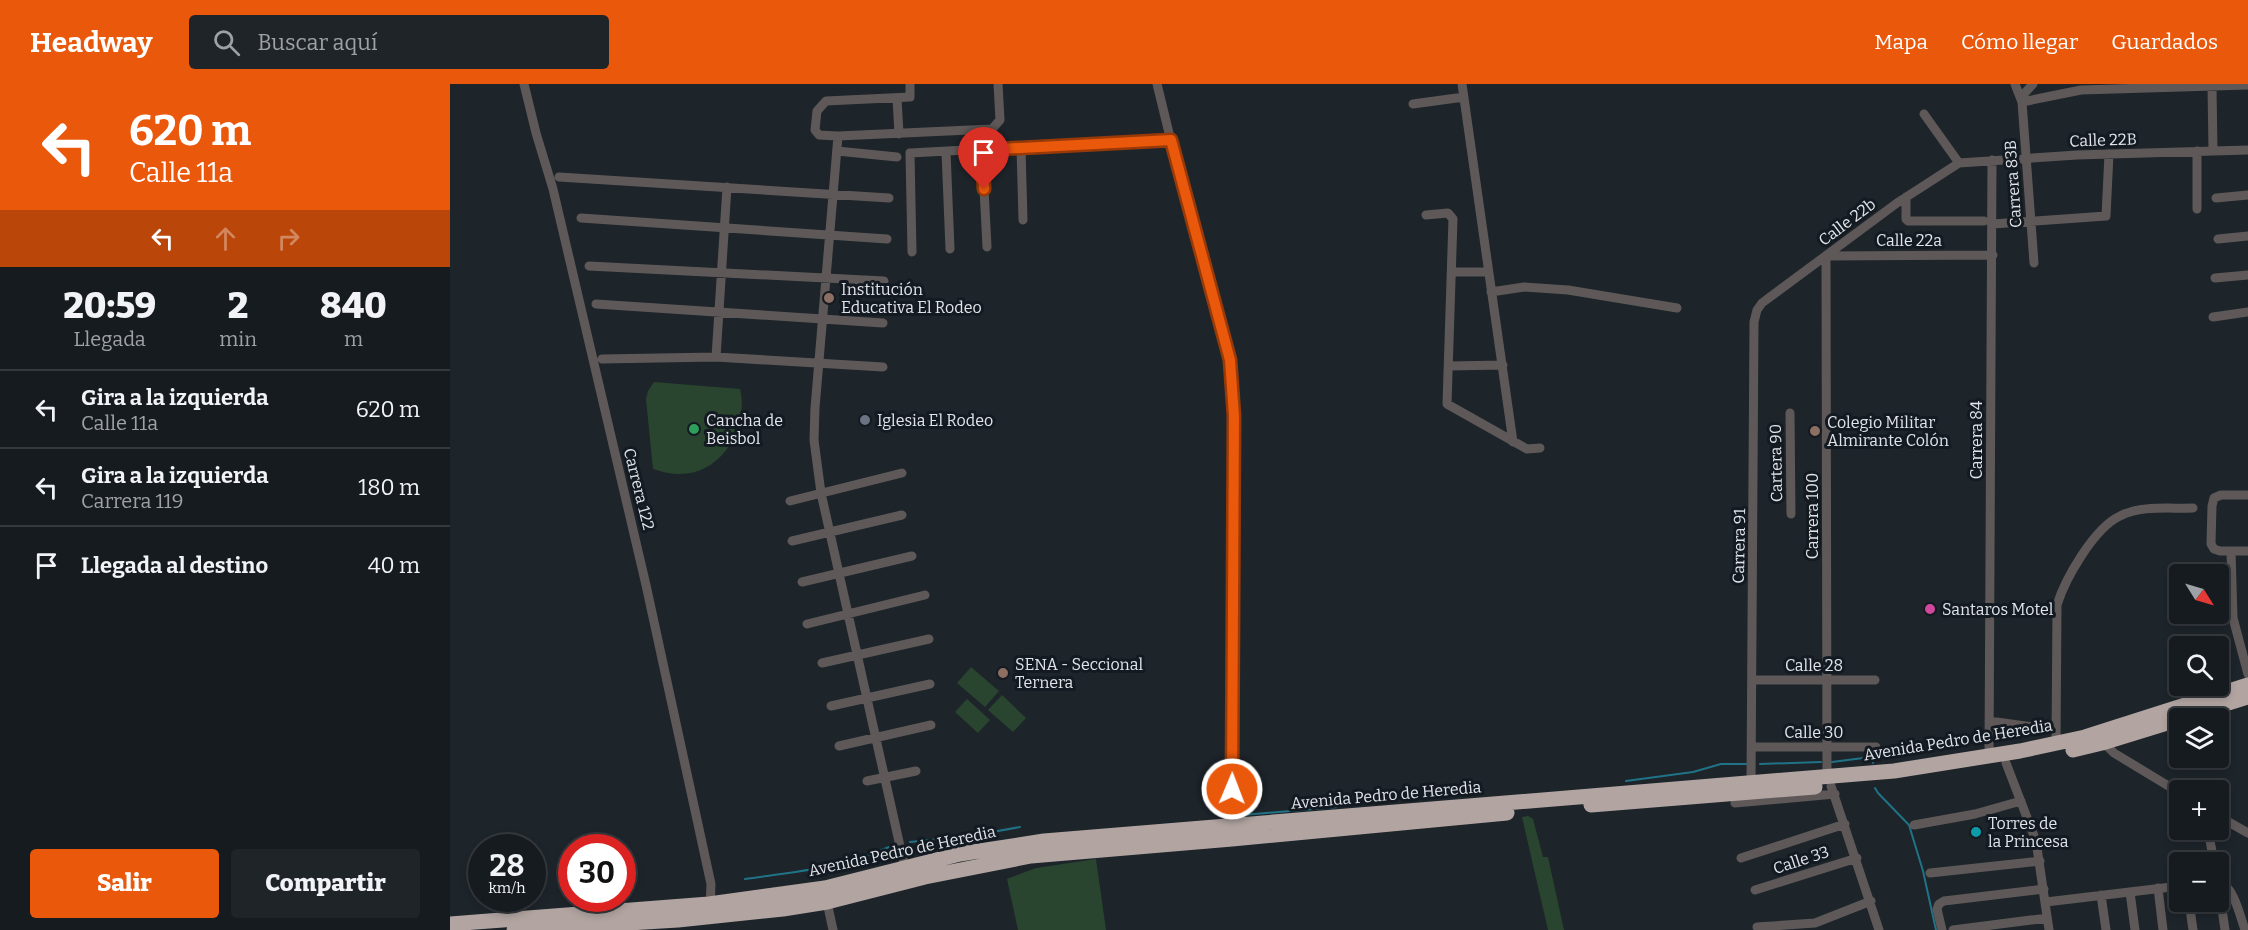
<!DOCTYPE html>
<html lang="es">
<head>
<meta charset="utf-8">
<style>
	:root { --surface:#161b20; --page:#1f2429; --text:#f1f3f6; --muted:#9ea1a5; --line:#35393e; --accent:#ea580c }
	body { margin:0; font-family:Bitter,serif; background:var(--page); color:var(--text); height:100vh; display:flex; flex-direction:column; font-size:22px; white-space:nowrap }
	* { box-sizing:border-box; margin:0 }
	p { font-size:20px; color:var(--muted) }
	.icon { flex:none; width:33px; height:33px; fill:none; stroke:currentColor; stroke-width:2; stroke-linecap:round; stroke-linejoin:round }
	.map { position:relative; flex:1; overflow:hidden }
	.details { display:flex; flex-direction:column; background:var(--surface); width:450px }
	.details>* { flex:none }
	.top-card { background:#ea580c; color:#fff; overflow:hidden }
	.needle { width:39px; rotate:127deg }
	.fabs { position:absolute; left:1719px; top:480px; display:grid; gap:12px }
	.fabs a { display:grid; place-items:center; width:60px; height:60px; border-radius:6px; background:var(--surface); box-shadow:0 3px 9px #0003,0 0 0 2px var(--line); font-size:30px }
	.speed { position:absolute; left:18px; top:750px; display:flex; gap:12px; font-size:30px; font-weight:700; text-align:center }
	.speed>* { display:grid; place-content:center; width:78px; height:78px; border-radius:50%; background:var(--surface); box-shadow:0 3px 9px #0003,0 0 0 2px var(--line); line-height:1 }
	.speed small { font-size:15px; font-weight:400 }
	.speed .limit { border:9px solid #d22; background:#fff; color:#111 }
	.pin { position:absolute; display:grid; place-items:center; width:51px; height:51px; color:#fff; margin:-62px -26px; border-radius:50% 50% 50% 0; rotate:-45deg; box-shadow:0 0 6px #0007 }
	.pin .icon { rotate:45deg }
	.me { position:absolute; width:66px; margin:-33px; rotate:1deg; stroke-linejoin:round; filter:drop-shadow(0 0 4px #0008) }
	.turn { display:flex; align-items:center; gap:21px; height:126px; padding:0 30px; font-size:27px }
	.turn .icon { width:78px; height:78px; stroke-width:2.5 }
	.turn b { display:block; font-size:42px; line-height:51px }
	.lanes { display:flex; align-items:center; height:57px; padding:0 30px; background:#0003; justify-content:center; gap:30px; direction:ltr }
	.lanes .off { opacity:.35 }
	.eta { display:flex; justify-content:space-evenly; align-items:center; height:102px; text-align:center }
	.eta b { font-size:36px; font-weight:800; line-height:42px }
	.action { display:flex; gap:12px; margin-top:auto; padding:12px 30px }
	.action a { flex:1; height:69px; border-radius:6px; background:var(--accent); color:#fff; font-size:24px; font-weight:800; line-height:69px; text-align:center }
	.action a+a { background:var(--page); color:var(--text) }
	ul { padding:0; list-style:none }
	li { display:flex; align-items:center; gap:18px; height:78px; padding:0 30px; border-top:2px solid var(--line) }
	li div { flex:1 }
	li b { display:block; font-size:22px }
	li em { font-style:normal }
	header { display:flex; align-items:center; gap:36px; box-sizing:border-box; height:84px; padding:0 30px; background:var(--accent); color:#fff }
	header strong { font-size:28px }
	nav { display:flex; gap:33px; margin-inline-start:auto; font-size:21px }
	.search { width:420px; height:54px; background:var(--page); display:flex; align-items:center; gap:15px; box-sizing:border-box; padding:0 21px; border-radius:6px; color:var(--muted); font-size:22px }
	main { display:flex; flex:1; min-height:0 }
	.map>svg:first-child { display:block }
</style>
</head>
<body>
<header>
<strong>Headway</strong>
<div class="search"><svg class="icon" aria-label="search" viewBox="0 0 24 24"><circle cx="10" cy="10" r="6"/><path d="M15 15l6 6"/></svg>Buscar aquí</div>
<nav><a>Mapa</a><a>Cómo llegar</a><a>Guardados</a></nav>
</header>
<main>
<section class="details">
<div class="top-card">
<div class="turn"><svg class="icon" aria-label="left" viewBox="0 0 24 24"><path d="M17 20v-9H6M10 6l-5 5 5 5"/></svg><div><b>620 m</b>Calle 11a</div></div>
<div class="lanes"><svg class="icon" aria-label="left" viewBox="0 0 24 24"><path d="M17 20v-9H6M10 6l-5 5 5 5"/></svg><svg class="icon off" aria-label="ahead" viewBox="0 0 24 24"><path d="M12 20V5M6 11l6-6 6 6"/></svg><svg class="icon off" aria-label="right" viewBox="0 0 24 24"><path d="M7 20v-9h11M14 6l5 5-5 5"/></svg></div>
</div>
<div class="eta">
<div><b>20:59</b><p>Llegada</p></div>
<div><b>2</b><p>min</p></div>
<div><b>840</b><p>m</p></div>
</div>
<ul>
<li><svg class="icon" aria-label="left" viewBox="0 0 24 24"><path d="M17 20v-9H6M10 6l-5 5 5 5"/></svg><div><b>Gira a la izquierda</b><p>Calle 11a</p></div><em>620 m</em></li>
<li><svg class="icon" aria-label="left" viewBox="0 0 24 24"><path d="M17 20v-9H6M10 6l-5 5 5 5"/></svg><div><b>Gira a la izquierda</b><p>Carrera 119</p></div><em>180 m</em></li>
<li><svg class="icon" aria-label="arrive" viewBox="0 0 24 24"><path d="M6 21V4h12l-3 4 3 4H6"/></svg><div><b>Llegada al destino</b></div><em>40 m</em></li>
</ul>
<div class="action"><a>Salir</a><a>Compartir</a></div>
</section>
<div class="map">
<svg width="1798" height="846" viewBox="0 0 1798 846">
	<rect width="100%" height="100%" fill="#1d242a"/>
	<path fill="#294530" d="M204,298L290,305C299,342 273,390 230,390C221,390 212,388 203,385L196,315L198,307Z
		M521,583L549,607L535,623L507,599Z
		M552,611L576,634L563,648L538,626Z
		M517,615L540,636L528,649L505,628Z
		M1078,732L1083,735L1093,773H1098L1114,846H1098L1072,733Z
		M646,775L656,846H568L557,795L586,784Z"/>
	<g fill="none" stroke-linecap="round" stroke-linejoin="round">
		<path stroke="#207386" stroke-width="2" d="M1382,678L1421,673L1423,679
			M1310,680L1371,678
			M1176,697L1243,688L1271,680H1297
			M1425,704L1428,709L1459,741L1473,787L1486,846
			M792,731L887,723
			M460,758L520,752L570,743
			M295,795C344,788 394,784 439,763"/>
		<path stroke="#5e5958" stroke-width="9" d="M74,0L86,49L103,105L196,501L261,800L260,825
			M460,0V13L376,17L367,27L365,46L369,51L388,52L542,45L550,36L548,0
			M707,0L729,90L780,276L784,332L781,744
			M1012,0L1063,358
			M1565,0L1572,18L1584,179
			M1762,3L1763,67
			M447,14L449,50
			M1572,18L1631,6L1798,1
			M1572,18L1573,11L1583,0
			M963,20L1014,13
			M1474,30L1509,79
			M388,52L365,324L364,356L371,409L456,789
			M571,64L573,136
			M532,66L537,163
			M387,67L447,73
			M1747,67V125
			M496,68L500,165
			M109,93L439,114
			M1456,113V135L1458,137H1534
			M1766,114L1798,111
			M976,131L998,129L1003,135L997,320L1077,365L1090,364
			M131,134L437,155
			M1543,140L1656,132L1659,70
			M1768,155L1798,152
			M462,168L460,69L721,55
			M139,182L434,197
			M1003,188H1038
			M1765,194L1798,191
			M1041,208L1074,203L1118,206L1227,224
			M146,220L433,239
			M1763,233L1798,228
			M266,273L277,103
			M152,275L266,273L433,283
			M999,282L1053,281
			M1340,329L1341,430
			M1798,411H1771L1764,414L1762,422L1761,460L1764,465L1770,467H1798
			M340,417L452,389
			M342,457L452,431
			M1781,467L1783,534L1798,590
			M352,498L462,472
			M357,540L475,511
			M372,579L479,555
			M1302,596H1425
			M381,622L480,600
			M1539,637L1583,643L1606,641
			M1652,657L1664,669L1730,709
			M1606,659L1607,521C1615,495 1644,444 1670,432C1691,421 1720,425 1743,424
			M389,662L481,641
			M1302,663H1426
			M1539,672L1542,76
			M1556,679L1586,757L1599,846
			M1377,692L1376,172L1543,171
			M417,697L466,687
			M1301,698L1304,238L1307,226L1312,219L1447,119L1509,79L1627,71L1798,66
			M1381,702L1429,846
			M1285,719L1385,710
			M1768,732L1798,749
			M1464,741L1525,730L1571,717
			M1758,746L1764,778
			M1291,774L1395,740
			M1480,789L1590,777
			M1768,797L1775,846
			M1769,797C1784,803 1790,832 1795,846
			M1708,804L1713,846
			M1305,806L1407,774
			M1680,808L1685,846
			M1651,811L1656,846
			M377,818L383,846
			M1596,818L1730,802
			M1739,818L1743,846
			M1307,843L1365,839L1421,817
			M1492,846L1487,825L1489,820L1494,817L1594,805
			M1503,846L1597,834"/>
		<path stroke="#b1a4a1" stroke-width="15" d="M1730,634L1798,613
			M1623,666L1652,659L1730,635
			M1141,721L1365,703
			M0,840L259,820L375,804L510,770L594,757L1444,687L1570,667L1635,653L1798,601
			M64,846L228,836L333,825L377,818L475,793L581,772L782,755L1057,729"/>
	</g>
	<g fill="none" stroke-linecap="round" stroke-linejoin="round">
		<defs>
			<path id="route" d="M534,105L532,66L721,56L780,276L784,332L782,705"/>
		</defs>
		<use href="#route" stroke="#983908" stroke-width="15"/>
		<use href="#route" stroke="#ea580c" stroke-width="10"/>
	</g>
	<g fill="#8d6e63" stroke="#141a21" stroke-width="2">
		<circle cx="379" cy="214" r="6"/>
		<circle cx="1365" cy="347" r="6"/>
		<circle cx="553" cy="589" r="6"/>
	</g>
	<circle fill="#6b7280" stroke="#141a21" stroke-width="2" cx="415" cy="336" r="6"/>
	<circle fill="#2e9e5b" stroke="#141a21" stroke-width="2" cx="244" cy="345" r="6"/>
	<circle fill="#d1479c" stroke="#141a21" stroke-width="2" cx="1480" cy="525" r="6"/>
	<circle fill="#0f9aa8" stroke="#141a21" stroke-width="2" cx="1526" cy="748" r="6"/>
	<g text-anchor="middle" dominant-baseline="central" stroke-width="6" stroke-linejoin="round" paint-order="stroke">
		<g font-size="16" fill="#e1e5ea" stroke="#141a21">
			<text transform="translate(1653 56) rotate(-2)">Calle 22B</text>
			<text transform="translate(1563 100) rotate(-94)">Carrera 83B</text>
			<text transform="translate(1397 138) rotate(-37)">Calle 22b</text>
			<text x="1459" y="156">Calle 22a</text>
			<text transform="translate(1526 356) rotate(-90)">Carrera 84</text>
			<text transform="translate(1326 379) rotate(-91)">Cartera 90</text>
			<text transform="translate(189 405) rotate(76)">Carrera 122</text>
			<text transform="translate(1362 432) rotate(-90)">Carrera 100</text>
			<text transform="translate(1289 462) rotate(-89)">Carrera 91</text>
			<text x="1364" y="581">Calle 28</text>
			<text x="1364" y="648">Calle 30</text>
			<text transform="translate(1508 656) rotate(-9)">Avenida Pedro de Heredia</text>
			<text transform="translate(936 711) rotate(-5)">Avenida Pedro de Heredia</text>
			<text transform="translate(452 767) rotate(-12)">Avenida Pedro de Heredia</text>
			<text transform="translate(1351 776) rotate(-18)">Calle 33</text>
		</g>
		<g font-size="16" fill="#e1e5ea" stroke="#141a21" text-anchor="start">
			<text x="391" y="205">Institución<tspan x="391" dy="18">Educativa El Rodeo</tspan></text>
			<text x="256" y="336">Cancha de<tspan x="256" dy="18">Beisbol</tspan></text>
			<text x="427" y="336">Iglesia El Rodeo</text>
			<text x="1377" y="338">Colegio Militar<tspan x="1377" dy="18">Almirante Colón</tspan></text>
			<text x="1492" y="525">Santaros Motel</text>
			<text x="565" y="580">SENA - Seccional<tspan x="565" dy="18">Ternera</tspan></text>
			<text x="1538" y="739">Torres de<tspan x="1538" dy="18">la Princesa</tspan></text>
		</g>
	</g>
</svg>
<div class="fabs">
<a><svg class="needle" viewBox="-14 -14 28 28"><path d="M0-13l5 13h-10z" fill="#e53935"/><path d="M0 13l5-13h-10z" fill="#9ea1a5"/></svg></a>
<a><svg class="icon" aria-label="search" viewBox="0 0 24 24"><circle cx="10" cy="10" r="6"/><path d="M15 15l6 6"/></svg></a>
<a><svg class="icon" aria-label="layers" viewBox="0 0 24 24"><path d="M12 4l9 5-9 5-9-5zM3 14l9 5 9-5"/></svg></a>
<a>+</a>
<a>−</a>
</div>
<div class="speed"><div>28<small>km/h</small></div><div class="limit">30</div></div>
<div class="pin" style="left:534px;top:105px;background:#d93025"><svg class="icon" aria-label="arrive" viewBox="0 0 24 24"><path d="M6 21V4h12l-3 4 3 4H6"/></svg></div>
<svg class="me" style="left:782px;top:705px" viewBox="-20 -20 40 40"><circle r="17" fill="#ea580c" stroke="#fff" stroke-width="3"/><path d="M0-11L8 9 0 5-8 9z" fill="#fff"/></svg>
</div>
</main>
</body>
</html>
